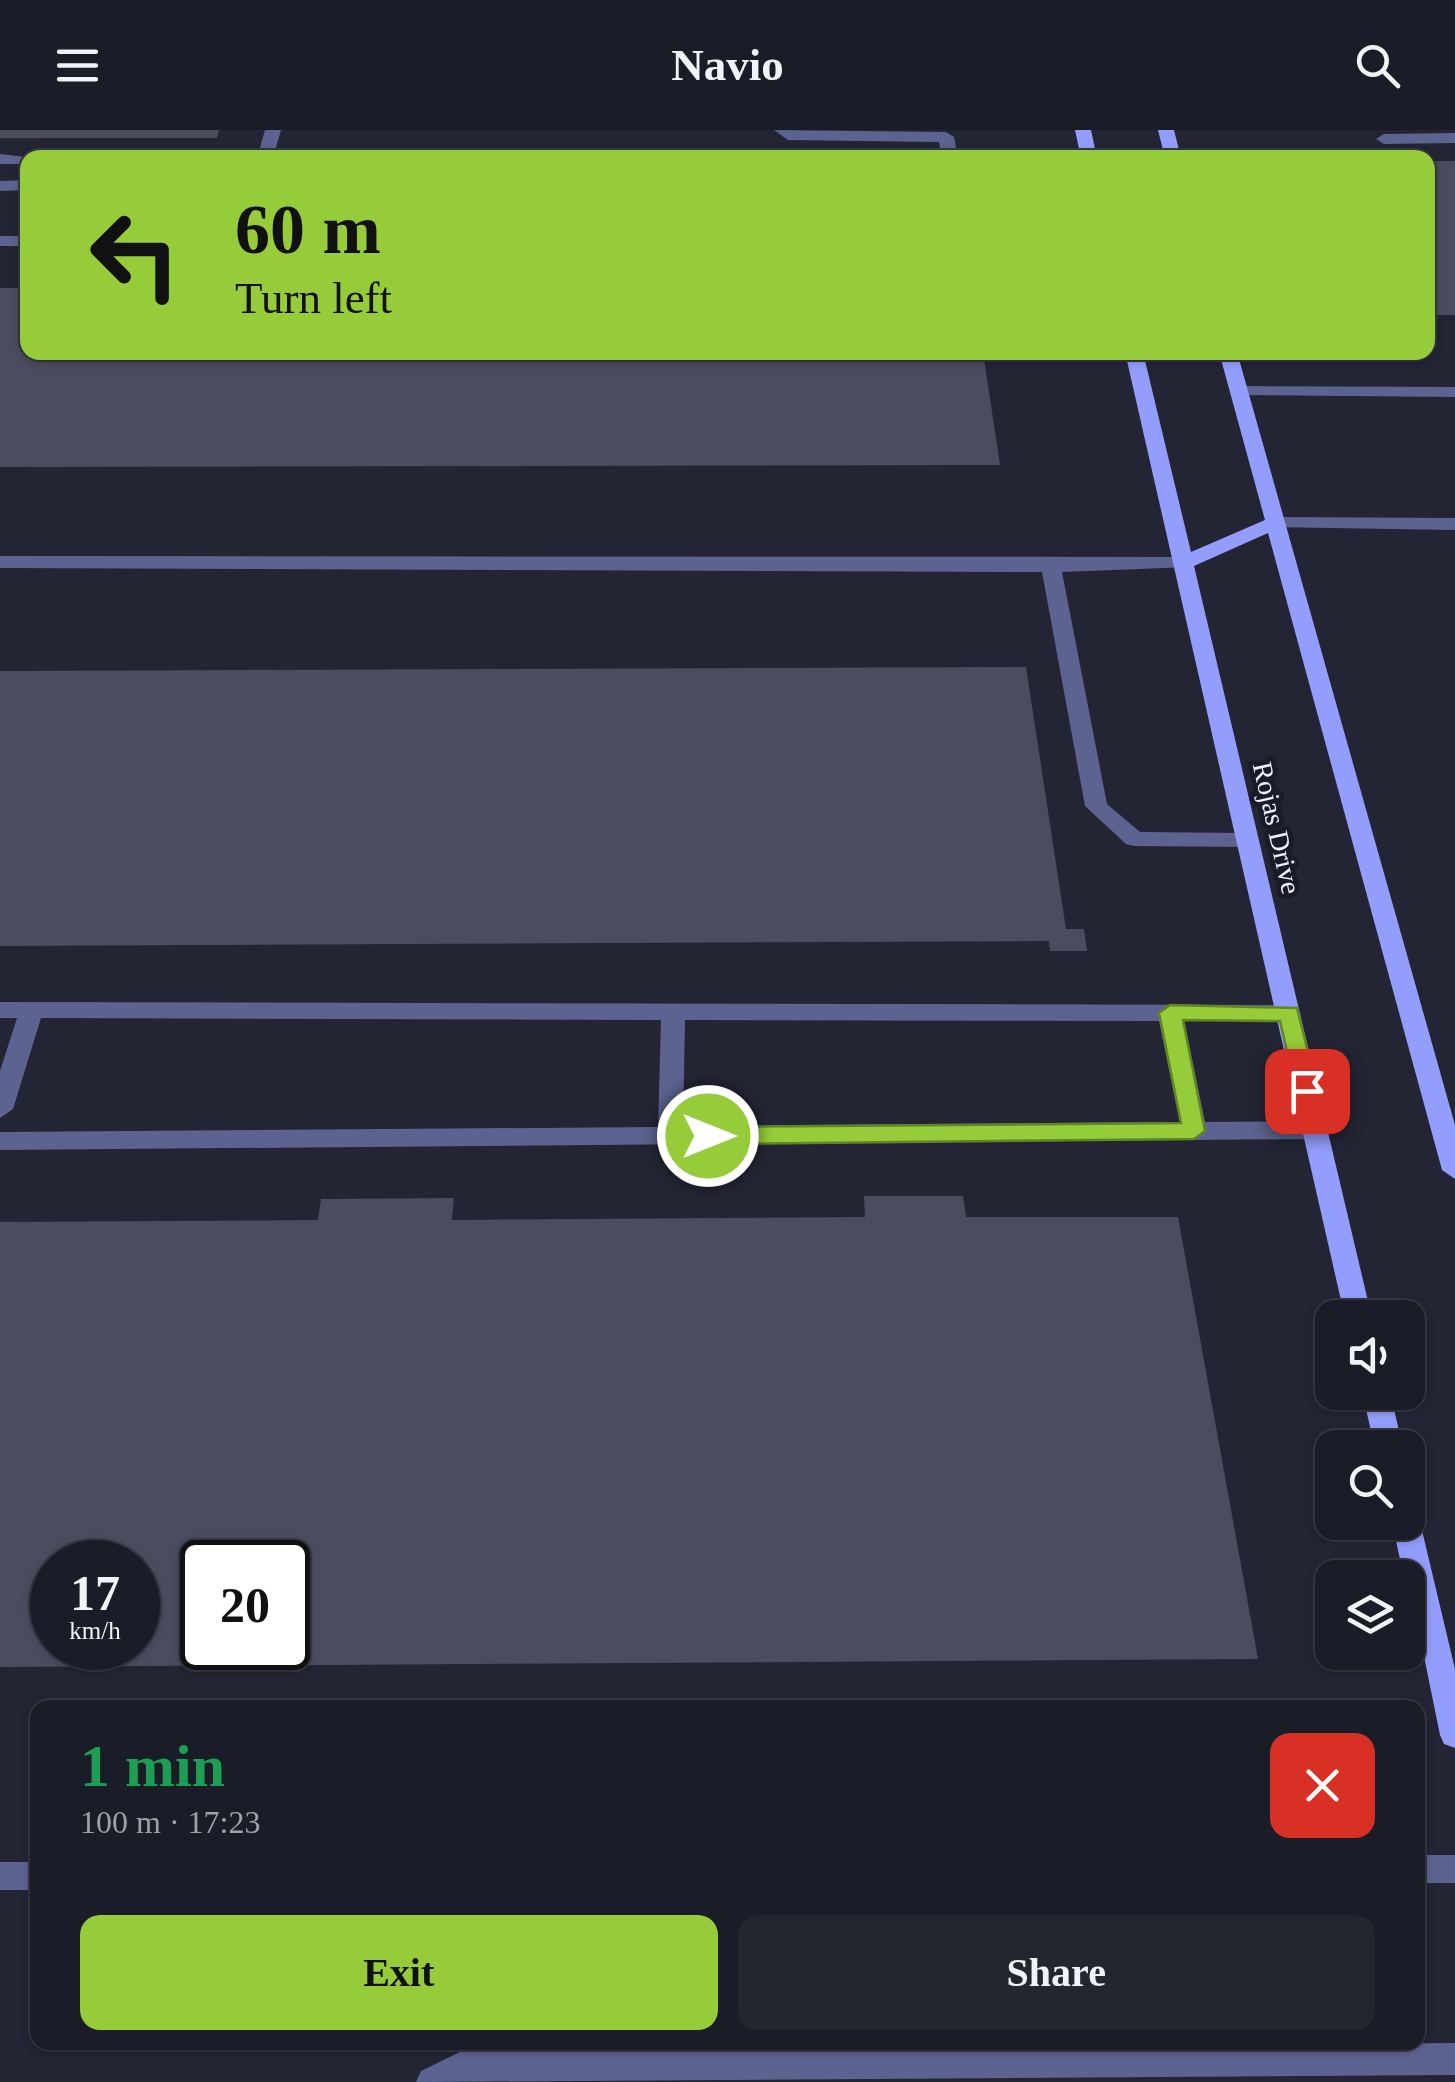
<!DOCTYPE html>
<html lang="en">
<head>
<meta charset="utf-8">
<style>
	:root { --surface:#1a1c27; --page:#23252f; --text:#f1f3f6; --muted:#9fa1a7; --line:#383a44; --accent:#96cc39 }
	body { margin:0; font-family:"Times New Roman",serif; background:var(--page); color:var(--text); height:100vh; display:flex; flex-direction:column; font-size:38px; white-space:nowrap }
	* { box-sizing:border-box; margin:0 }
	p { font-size:32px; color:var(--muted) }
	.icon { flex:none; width:55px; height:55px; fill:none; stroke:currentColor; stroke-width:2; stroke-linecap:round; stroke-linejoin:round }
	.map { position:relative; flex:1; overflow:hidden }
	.sheet { position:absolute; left:30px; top:1570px; width:1395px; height:350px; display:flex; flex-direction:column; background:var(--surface); border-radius:20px; box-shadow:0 2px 8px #0004,0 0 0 2px var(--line) }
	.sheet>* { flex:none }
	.banner { position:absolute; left:20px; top:20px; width:1415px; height:210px; border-radius:20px; box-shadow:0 2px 8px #0004,0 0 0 2px var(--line); background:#96cc39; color:#111; overflow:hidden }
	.buttons { position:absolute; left:1315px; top:1170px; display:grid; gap:20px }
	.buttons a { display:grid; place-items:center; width:110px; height:110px; border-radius:20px; background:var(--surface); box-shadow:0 2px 8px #0004,0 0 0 2px var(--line); font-size:50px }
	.speed { position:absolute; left:30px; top:1410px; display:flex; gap:20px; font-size:50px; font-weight:700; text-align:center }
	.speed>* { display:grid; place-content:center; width:130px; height:130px; border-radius:50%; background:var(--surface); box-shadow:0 2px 8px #0004,0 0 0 2px var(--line); line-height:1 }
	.speed small { font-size:25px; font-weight:400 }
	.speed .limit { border:5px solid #111; border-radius:15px; background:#fff; color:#111 }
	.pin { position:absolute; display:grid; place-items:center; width:85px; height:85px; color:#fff; margin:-42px; border-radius:20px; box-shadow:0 5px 15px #0006 }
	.me { position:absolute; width:110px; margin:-55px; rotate:90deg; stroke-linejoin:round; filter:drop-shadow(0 0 8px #0008) }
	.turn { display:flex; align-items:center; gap:35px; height:210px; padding:0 50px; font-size:45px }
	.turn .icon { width:130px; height:130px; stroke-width:2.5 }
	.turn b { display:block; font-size:70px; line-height:85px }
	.round { display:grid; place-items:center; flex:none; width:105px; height:105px; border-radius:20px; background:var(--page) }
	.overview { display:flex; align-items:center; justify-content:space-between; height:170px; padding:0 50px }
	h1 { font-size:60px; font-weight:600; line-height:75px; color:#1e9e55 }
	.action { display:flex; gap:20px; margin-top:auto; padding:20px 50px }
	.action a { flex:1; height:115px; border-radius:20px; background:var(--accent); color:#111; font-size:40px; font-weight:600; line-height:115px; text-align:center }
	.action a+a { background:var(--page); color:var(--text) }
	header { display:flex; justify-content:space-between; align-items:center; height:130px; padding:0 50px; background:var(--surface); font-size:45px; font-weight:600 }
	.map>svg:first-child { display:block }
</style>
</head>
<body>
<header><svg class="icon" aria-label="menu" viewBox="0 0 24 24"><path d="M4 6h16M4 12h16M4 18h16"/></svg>Navio<svg class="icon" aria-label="search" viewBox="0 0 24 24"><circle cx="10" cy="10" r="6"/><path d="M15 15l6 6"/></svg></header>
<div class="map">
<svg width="1455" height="1952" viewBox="0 0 1455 1952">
	<rect width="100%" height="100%" fill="#232534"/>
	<path fill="#4a4d5e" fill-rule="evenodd" d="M0,0H219L217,8H0Z
		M1428,31H1455V185H1428Z
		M24,148H28V222H983L1000,335L0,337V158H20Z
		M1026,537L1066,799H1084L1087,821H1050L1049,811L0,816V541Z
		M864,1066H963L966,1087H1178L1258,1529L0,1537V1092L318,1090L321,1069L454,1068L452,1090L865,1087ZM52,1432H138V1518H52ZM202,1432H288V1518H202Z"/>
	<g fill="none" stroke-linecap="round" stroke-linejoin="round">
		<path fill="#5d6390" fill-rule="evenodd" d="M265,0H281L273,28H257Z
			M774,0L946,2L954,7L958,28H942L939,12L788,10Z
			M1455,3V13L1384,14L1376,9L1384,4Z
			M0,24L35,28H28V34H0Z
			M28,50V60L0,61V51Z
			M0,106H28V116H0Z
			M1239,256L1455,257V267L1233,265L1230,261Z
			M1275,387L1455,388V400L1268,397L1265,393Z
			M0,426L1183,427L1193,433L1190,437L1062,442L1107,674L1140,702L1246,703L1257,710L1246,717L1134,716L1126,714L1085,676L1042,442L0,438Z
			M0,872L1289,875L1301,883L1298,889L1184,891L1205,992L1316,991L1329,1000L1316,1009L0,1020V1002L658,997L661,890L41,888L13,979L0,988V941L17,888H0ZM685,890L1159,891L1180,992L683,996Z
			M1418,1725H1455V1753H1418Z
			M0,1732H38V1760H0Z
			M1455,1913V1945L416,1952L421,1941L462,1921Z"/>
		<path fill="#939dfb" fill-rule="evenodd" d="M1075,0H1091L1097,28H1081Z
			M1158,0H1174L1181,28H1165Z
			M1125,222H1143L1191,422L1265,390L1219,222H1237L1455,995V1049L1442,1040L1268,403L1194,436L1372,1188H1345Z
			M1362,1262H1390L1403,1318H1375Z
			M1408,1381L1416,1384L1420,1392L1455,1539V1618L1444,1614L1440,1605L1408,1448H1404L1392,1392H1408Z"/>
	</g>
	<path fill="#96cc39" stroke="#628525" stroke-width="2.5" d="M1170,875L1297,878L1318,961L1315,967L1307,969L1296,961L1280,891L1183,890L1205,1001L1194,1009L708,1014L696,1006L708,997L1181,993L1159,883Z"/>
	<g text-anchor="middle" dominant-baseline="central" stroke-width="10" stroke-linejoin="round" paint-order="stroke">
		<g font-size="28" fill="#eff1fb" stroke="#191b2a">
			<text transform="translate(1277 698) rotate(77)">Rojas Drive</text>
		</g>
	</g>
</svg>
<div class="buttons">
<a><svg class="icon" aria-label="sound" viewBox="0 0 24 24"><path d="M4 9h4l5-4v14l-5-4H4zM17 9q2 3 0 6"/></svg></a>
<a><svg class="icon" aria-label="search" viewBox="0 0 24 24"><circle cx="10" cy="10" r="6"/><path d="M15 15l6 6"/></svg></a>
<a><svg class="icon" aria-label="layers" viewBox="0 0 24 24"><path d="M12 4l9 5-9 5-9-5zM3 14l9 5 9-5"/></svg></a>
</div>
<div class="speed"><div>17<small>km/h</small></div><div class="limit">20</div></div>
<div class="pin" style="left:1307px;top:961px;background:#d93025"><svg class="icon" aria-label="arrive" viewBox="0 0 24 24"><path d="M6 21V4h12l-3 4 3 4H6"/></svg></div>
<svg class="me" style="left:708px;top:1006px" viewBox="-20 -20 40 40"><circle r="17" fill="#96cc39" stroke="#fff" stroke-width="3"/><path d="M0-11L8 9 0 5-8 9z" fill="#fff"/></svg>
<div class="banner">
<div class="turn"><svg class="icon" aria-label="left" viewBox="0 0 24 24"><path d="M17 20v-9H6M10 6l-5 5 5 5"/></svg><div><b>60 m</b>Turn left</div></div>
</div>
<section class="sheet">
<div class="overview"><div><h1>1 min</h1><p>100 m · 17:23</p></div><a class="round" style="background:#d93025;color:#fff"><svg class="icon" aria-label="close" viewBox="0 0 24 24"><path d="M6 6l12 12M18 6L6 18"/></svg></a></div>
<div class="action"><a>Exit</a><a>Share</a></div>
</section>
</div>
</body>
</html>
